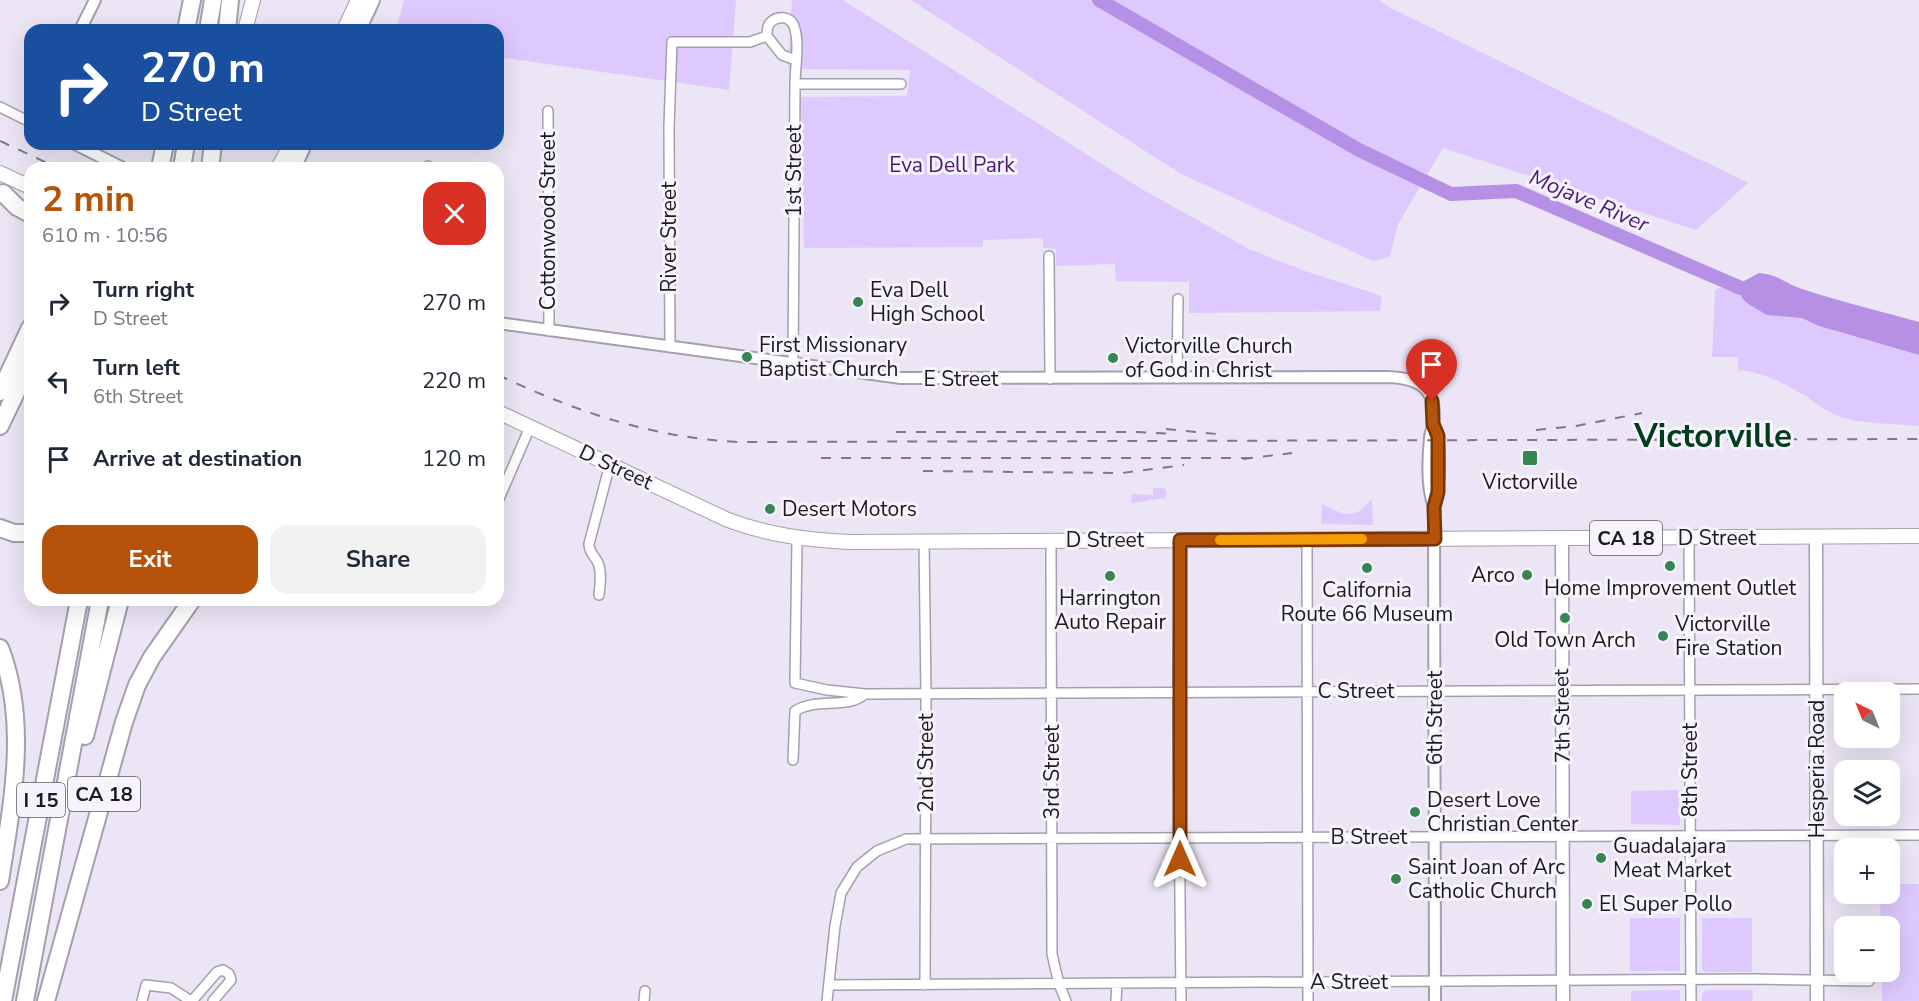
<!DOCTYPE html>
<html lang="en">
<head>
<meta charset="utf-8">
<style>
	:root { --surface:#fff; --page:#f2f2f3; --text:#1f2937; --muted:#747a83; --accent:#b45309 }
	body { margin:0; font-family:"Nunito Sans",sans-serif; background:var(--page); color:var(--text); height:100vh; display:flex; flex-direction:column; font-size:22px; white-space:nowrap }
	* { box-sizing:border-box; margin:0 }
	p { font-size:20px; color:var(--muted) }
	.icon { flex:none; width:33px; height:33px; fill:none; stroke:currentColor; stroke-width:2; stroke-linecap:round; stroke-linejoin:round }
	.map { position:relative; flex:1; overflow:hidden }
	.drawer { position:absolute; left:24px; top:162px; width:480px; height:444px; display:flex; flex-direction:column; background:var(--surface); border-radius:18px; box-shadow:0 6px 24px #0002 }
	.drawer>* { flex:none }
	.banner { position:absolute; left:24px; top:24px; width:480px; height:126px; border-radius:18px; box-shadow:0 6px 24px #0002; background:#1a4fa0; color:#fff; overflow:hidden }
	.needle { width:39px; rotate:317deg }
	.buttons { position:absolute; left:1834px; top:682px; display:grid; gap:12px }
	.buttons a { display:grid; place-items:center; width:66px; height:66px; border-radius:12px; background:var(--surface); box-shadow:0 6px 24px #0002; font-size:30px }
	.pin { position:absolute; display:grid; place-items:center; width:51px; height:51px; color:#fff; margin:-62px -26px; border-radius:50% 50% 50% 0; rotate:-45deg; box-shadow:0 0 6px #0007 }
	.pin .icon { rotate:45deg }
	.me { position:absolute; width:66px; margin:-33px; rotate:0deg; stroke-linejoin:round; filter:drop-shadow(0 0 4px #0008) }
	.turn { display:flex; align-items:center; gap:21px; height:126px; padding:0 18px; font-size:27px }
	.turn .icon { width:78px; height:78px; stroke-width:2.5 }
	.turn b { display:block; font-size:42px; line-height:51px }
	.round { display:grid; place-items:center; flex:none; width:63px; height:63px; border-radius:18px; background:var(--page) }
	.head { display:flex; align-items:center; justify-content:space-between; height:102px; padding:0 18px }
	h1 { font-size:36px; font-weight:700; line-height:45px; color:var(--accent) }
	.primary-button { display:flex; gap:12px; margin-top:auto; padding:12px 18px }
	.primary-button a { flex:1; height:69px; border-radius:18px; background:var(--accent); color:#fff; font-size:24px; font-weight:700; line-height:69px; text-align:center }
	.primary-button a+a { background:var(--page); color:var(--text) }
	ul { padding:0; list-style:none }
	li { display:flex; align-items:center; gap:18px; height:78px; padding:0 18px }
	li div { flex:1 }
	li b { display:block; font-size:22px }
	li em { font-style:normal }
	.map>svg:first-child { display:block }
</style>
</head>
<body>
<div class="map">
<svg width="1919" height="1001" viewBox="0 0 1919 1001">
	<rect width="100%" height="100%" fill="#ebe5f5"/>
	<path fill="#dec9fe" d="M404,0H736L729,90L498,57V30H396Z
		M792,0H843L1140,188L1249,249L1305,271L1382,296L1380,311L1189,313V282L1116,281L1115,264L1056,266V249L1043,248V238L983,240V247L804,248L801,97L907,96L910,70L788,69Z
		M911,0H1379L1389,7L1748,183L1696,230L1443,148L1398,224L1390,257L1373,261L1181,174Z
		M1719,288H1741L1742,298L1748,304L1757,309L1802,318L1838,332L1919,355V426C1890,423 1858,425 1831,413C1823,409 1815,402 1807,397C1786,384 1763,372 1738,370V357H1712L1715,291Z
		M1153,488H1163L1166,490L1167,495L1165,498L1131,503L1132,494L1153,495Z
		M1370,500H1372L1373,525L1321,524L1322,504C1342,514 1355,522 1370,500Z
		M1679,790L1680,825L1631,824V791Z
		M1890,884H1919V1001H1882V972H1890V927H1881L1880,894H1890Z
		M1630,918H1680V971H1630Z
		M1702,918H1752V972H1705L1702,969Z
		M1680,990V1001H1631V991Z
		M1706,990H1753L1752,1001H1702V994Z"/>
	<path fill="#b590e5" d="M1759,273C1780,275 1784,283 1802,289C1841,302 1880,311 1919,322V355L1819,326L1802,318L1767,315L1748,304L1742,298L1741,288L1744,281Z"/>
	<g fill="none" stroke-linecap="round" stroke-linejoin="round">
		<path stroke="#b590e5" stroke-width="14" d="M1099,0L1359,150L1451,194L1516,191L1741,288L1759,291"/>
		<defs>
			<path id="minor" d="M795,84C795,67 800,43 794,26C790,16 777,15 770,23C767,26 767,32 767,36L782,55L796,60
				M0,107L30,122
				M548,111L549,331
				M428,166V168
				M1049,256L1050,379
				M670,347L669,127L672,42H750L767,36
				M793,364L795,84H901
				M1177,378L1178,299
				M498,501L530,427
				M797,538L795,683L827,690L865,694L1919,689
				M1689,538L1691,1001
				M1051,540L1052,954L1059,984L1066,1001
				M1180,540L1178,692L1181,1001
				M1307,540L1308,1001
				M924,541L926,694L925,985
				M599,595C600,585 602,572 598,563C595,556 589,553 589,544L610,464
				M793,760L795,711C817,697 846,710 865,694
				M829,985L1753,979L1869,981
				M142,1001L146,985L171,988L191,1001
				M192,1001L217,972L223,970L229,974L231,980L213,1001
				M644,1001L645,991
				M827,1001L835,926L841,893L857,867L877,851L906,839L1919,835
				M1116,1001L1117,983"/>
			<path id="tertiary" d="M80,30L95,0
				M75,144L123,168
				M498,323L901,378L1387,377C1419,378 1438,388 1433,424C1433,429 1430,433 1430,438C1428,458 1427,489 1434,507
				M1433,424C1442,445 1440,485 1434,507L1435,1001"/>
			<path id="secondary" d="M1816,537L1817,1001
				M1562,538L1563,1001"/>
			<path id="primary" d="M245,30L253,0
				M344,30L358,0
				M278,168L291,144
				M0,173L30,187
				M498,412L728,520C768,535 807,540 850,542L1919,536"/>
			<path id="motorway" d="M186,30L192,0
				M208,30L213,0
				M227,30L230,0
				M357,30L371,0
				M160,168L165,144
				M182,168L186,144
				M210,168L213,144
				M292,168L303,144
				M3,193L17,207L30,214
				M0,392L30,328
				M0,426L30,363
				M0,528L14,533H30
				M0,648C29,722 12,804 0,881
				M85,736L120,600
				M3,1001L79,600
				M25,1001L100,600
				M46,1001L124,722L137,685L152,657L192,600"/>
		</defs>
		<use href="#minor" stroke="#a49fad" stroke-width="12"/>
		<use href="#tertiary" stroke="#a49fad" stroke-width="14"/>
		<use href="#secondary" stroke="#a49fad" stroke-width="15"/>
		<use href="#primary" stroke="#a49fad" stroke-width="16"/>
		<use href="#motorway" stroke="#a49fad" stroke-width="20"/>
		<use href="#minor" stroke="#fff" stroke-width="9"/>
		<use href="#tertiary" stroke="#fff" stroke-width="10"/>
		<use href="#secondary" stroke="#fff" stroke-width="12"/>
		<use href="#primary" stroke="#fff" stroke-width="14"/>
		<use href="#motorway" stroke="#fff" stroke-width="16"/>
		<path stroke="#7e7984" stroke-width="2" stroke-dasharray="10 10" stroke-linecap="butt" d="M0,141L58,168
			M498,375C577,412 650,437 737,442L1919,439
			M1166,429L1217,434
			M1536,430L1576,426L1642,413
			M896,432H1138L1175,434
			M821,458H1250
			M1243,459L1292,453
			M923,471L1122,473L1184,465"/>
	</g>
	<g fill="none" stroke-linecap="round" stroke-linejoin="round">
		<defs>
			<path id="route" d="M1180,859V540L1435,539L1434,507L1438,492V436L1433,424L1432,401"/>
		</defs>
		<use href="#route" stroke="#753606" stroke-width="15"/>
		<use href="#route" stroke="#b45309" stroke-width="10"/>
		<path stroke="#f59e0b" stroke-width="10" d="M1220,540L1362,539"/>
	</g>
	<g fill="#388554" stroke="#f7f3fd" stroke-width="2">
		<circle cx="858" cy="302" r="6"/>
		<circle cx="747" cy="357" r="6"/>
		<circle cx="1113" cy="358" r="6"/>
		<rect x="1522" y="450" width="16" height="16" rx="3"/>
		<circle cx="770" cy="509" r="6"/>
		<circle cx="1670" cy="566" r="6"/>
		<circle cx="1367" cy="568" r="6"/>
		<circle cx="1527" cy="575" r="6"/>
		<circle cx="1110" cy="576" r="6"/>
		<circle cx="1565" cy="618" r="6"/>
		<circle cx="1663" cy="636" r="6"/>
		<circle cx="1415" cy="812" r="6"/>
		<circle cx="1601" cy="858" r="6"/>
		<circle cx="1396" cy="879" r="6"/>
		<circle cx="1587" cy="904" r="6"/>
	</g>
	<g text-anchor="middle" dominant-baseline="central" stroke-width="6" stroke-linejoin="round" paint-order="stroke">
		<g fill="#f7f3fd" stroke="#5e5a62" stroke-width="1.5">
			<rect x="1590" y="521" width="72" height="34" rx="4.5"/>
			<rect x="68" y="777" width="72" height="34" rx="4.5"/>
			<rect x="17" y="783" width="48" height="34" rx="4.5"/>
		</g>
		<g font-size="20" font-weight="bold" fill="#1c191f">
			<text x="1626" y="538">CA 18</text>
			<text x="104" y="794">CA 18</text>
			<text x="41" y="800">I 15</text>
		</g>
		<g font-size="21" fill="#4a1578" stroke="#f7f3fd">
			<text x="952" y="165">Eva Dell Park</text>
		</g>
		<g font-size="21" fill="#1c191f" stroke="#f7f3fd">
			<text transform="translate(794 171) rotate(-90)">1st Street</text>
			<text transform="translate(548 221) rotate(-90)">Cottonwood Street</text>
			<text transform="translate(669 237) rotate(-90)">River Street</text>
			<text x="961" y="379">E Street</text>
			<text transform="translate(616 467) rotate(25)">D Street</text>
			<text x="1717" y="538">D Street</text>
			<text x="1105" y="540">D Street</text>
			<text x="1356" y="691">C Street</text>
			<text transform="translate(1562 716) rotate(-91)">7th Street</text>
			<text transform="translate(1435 718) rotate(-90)">6th Street</text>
			<text transform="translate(926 763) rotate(-90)">2nd Street</text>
			<text transform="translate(1817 769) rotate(-90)">Hesperia Road</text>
			<text transform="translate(1690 770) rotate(-90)">8th Street</text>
			<text transform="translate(1052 772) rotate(-90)">3rd Street</text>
			<text x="1369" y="837">B Street</text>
			<text x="1349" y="982">A Street</text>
		</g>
		<g font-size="21" fill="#1c191f" stroke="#f7f3fd" text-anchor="start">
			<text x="870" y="290">Eva Dell<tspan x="870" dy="24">High School</tspan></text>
			<text x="759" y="345">First Missionary<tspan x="759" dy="24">Baptist Church</tspan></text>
			<text x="1125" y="346">Victorville Church<tspan x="1125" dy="24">of God in Christ</tspan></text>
			<text x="1530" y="482" text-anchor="middle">Victorville</text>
			<text x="782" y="509">Desert Motors</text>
			<text x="1515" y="575" text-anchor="end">Arco</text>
			<text x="1670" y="588" text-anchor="middle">Home Improvement Outlet</text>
			<text x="1367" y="590" text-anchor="middle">California<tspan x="1367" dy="24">Route 66 Museum</tspan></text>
			<text x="1110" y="598" text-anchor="middle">Harrington<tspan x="1110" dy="24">Auto Repair</tspan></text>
			<text x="1675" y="624">Victorville<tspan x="1675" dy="24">Fire Station</tspan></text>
			<text x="1565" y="640" text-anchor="middle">Old Town Arch</text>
			<text x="1427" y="800">Desert Love<tspan x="1427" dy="24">Christian Center</tspan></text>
			<text x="1613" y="846">Guadalajara<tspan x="1613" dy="24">Meat Market</tspan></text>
			<text x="1408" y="867">Saint Joan of Arc<tspan x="1408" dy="24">Catholic Church</tspan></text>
			<text x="1599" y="904">El Super Pollo</text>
		</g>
		<g font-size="22" font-style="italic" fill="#4d187b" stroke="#f7f3fd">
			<text transform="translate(1589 201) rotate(23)">Mojave River</text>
		</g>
		<g font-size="33" font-weight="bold" fill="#013c1c" stroke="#f7f3fd">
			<text x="1713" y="436">Victorville</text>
		</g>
	</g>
</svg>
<div class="buttons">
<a><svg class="needle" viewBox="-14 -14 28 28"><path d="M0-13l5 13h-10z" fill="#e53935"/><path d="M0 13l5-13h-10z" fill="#747a83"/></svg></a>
<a><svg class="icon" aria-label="layers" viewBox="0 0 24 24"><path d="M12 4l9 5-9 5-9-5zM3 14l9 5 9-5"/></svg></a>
<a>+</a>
<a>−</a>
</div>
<div class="pin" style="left:1432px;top:401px;background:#d93025"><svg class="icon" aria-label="arrive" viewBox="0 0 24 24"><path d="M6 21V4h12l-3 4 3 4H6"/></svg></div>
<svg class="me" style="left:1180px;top:859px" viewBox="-20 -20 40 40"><path d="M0-17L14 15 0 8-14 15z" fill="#b45309" stroke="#fff" stroke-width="4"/></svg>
<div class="banner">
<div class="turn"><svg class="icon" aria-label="right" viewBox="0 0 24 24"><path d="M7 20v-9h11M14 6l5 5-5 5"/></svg><div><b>270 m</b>D Street</div></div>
</div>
<section class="drawer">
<div class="head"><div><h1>2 min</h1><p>610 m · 10:56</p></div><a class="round" style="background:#d93025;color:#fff"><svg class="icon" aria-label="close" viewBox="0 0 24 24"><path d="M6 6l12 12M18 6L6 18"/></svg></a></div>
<ul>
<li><svg class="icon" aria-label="right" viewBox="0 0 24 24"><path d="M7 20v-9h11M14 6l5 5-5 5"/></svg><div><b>Turn right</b><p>D Street</p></div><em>270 m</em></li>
<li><svg class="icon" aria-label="left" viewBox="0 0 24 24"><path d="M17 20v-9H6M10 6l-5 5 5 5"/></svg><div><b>Turn left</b><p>6th Street</p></div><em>220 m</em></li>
<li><svg class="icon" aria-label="arrive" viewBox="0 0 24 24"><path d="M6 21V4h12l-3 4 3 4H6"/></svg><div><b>Arrive at destination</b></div><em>120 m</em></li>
</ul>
<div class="primary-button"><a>Exit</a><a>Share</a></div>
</section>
</div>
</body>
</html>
